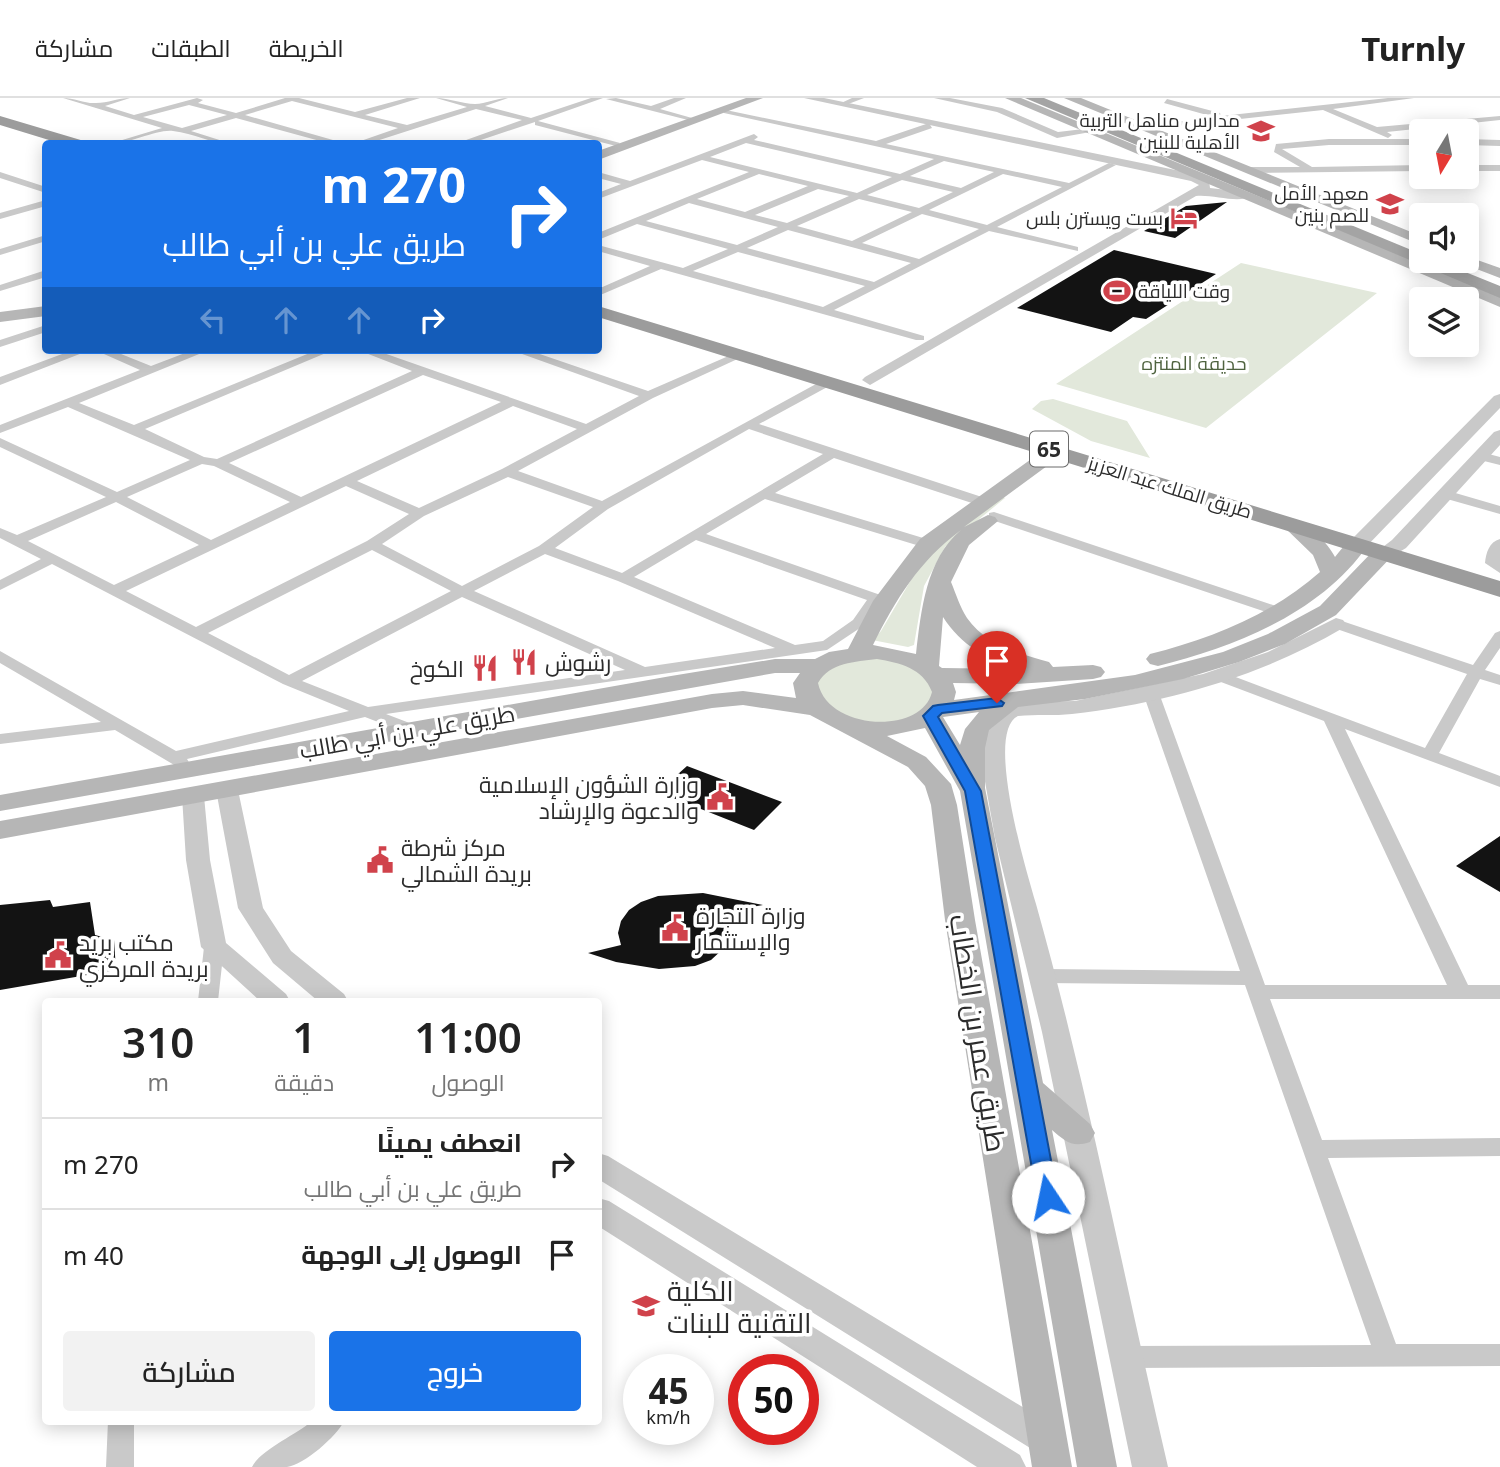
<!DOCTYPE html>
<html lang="ar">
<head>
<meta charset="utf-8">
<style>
	:root { --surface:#fff; --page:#f2f2f2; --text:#222; --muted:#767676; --line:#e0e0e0; --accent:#1a73e8 }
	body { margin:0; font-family:"Noto Sans",Cairo,sans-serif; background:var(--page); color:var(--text); direction:rtl; height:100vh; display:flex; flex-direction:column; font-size:26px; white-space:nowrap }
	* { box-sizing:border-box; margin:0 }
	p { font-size:23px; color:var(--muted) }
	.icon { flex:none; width:38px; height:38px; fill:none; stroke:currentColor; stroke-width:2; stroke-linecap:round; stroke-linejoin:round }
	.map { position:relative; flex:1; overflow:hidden; direction:ltr }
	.details { position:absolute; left:42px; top:900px; width:560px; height:427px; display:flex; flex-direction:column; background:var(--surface); border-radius:7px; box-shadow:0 4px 18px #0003; direction:rtl }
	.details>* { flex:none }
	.banner { position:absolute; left:42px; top:42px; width:560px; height:214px; border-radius:7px; box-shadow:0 4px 18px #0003; direction:rtl; background:#1a73e8; color:#fff; overflow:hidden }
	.needle { width:46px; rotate:190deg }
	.fabs { position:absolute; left:1409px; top:21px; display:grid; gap:14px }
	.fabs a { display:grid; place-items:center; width:70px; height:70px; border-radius:7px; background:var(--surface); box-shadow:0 4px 18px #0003; font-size:35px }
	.speed { position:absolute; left:623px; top:1256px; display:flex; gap:14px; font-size:35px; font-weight:700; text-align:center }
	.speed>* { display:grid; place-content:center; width:91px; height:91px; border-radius:50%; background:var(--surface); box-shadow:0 4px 18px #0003; line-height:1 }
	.speed small { font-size:18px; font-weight:400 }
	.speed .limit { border:10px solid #d22; background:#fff; color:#111 }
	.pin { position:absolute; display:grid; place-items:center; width:60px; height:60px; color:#fff; margin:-72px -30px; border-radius:50% 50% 50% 0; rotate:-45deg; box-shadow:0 0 7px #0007 }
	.pin .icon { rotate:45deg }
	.me { position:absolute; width:77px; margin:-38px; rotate:349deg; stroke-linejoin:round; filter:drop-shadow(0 0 5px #0008) }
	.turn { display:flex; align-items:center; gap:24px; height:147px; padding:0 21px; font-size:32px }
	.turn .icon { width:91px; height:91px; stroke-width:2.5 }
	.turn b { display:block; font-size:49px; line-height:60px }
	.lanes { display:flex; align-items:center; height:66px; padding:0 21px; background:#0003; justify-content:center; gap:35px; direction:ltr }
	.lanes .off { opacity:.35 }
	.eta { display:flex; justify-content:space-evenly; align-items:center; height:119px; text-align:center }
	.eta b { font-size:42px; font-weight:600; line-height:49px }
	.action { display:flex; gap:14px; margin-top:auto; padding:14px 21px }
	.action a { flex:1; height:80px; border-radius:7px; background:var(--accent); color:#fff; font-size:28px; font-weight:600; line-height:80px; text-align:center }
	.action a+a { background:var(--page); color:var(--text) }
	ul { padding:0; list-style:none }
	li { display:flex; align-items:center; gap:21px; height:91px; padding:0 21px; border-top:2px solid var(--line) }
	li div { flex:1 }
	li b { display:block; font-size:26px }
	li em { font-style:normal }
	header { display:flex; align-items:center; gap:42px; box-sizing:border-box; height:98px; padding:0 35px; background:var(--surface); border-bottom:2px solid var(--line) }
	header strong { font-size:33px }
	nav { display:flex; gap:38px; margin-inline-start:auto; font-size:24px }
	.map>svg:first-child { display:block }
</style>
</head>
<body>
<header>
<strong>Turnly</strong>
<nav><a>الخريطة</a><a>الطبقات</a><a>مشاركة</a></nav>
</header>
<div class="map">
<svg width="1500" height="1369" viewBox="0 0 1500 1369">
	<rect width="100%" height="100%" fill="#fff"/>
	<path fill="#e2e8db" d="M1241,165L1377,195L1206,330L1056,286Z
		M1053,301L1127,323L1150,360L1091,343L1032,311L1041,303Z
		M1001,398L1005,400L945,449L924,488L914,547L908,549L872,542L881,533L925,458Z
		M883,560C908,566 932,573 934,602L911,620L875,627L831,615L814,590C830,558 851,563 883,560Z"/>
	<path fill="#131313" d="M1227,104L1175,140L1144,133L1186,108Z
		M1114,152L1216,176L1146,221L1133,219L1111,234L1017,210Z
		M687,668L782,704L754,732L658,694Z
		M1500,738V794L1456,768Z
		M703,795L763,807L730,813V839L723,851L711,862L695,868L659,871L616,864L588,855L621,847L618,835L621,823L629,812L641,804L658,798Z
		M50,802L53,809L90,804L95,837L114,842L116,872L0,892V807Z"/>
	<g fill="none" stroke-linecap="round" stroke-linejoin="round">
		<path fill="#c9c9c9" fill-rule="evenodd" d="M63,0C74,0 86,6 96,5C108,5 118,0 130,0L105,8L134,17L197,0L203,2L198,5L236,15L285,0H299L355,14L407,0H420L365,17L407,27L467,9L436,0C449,0 462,6 475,6C486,6 496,0 508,0L485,8L531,20L591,0H603L538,23L620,45L616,48L535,27V24L469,46H455L522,22L476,11L367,46H352L398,30L292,3L245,17L347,46H331L236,20L191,33L232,46C211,46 194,35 173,33C157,31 130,46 109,46L162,30ZM189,7L227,17L182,30L143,19Z
			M616,0L651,8L674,0H686L660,11L692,20L688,22L606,1Z
			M852,0H864L843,8L839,6Z
			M934,0H950L1002,10L1058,34L1092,30L1096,33L1057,40L997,14Z
			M1388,0H1414L1333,11L1377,29L1500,18V22L1387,34L1392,37L1388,40L1323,12L1140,32L1136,29L1214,19L1164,5L1167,1L1220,15L1221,18Z
			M721,11L876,43L929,25L932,30L886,46L1069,85L1109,65L1116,67L997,129L1078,149V153L989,133L834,212L924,238V242H916L661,171L598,198V191L650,168L598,153V147L683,170L728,151L637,126L598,142V135L749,74L702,62L598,101V95L621,86L598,80V74L630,83L754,36L758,39L754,42L900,76L934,61L724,15ZM746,45L892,79L857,95L710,59ZM944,63L994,74L961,90L910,78ZM759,76L808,88L745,114L697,101ZM1003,76L1062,89L987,127L929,112ZM902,82L953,94L919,110L867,97ZM818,91L849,98L787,125L755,117ZM859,101L912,114L852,143L797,128ZM689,105L778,129L737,147L646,123ZM922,116L979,131L919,161L862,145ZM788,132L911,165L874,184L747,150ZM738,154L865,188L823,209L693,173Z
			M1329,41H1421V47H1329L1282,51L1312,69L1421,67V73L1249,75L1245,72L1249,69H1300L1274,54L1276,46Z
			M1466,41L1500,42V48L1466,47Z
			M1466,67H1500V73H1466Z
			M0,74L46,89V95L0,80Z
			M46,102V108L0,121V115Z
			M46,137V143L0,157V151Z
			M46,172V179L0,193V187Z
			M46,227V234L0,249V242Z
			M73,252H90L0,287V279Z
			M95,252H111L151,268L193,252H209L79,305L134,327L317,252H333L145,331L204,359L217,361L412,273L358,252H375L586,326L639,298L511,252H528L648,293L740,253L744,254V258L653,300L518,373L602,403L827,280L831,281V287L759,326L988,401L990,404L983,408L978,407L834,360L775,395L933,443V449H923L765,401L706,436L889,500L891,503L889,506H879L863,528L827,552L386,616L420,629L422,633L420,637L414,638L365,619L187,661L190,666L181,671L115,632L0,646V636L101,624L0,565V553L176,653L349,613L283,586L52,466L0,492V482L41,461L0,440V430L17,437L106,399L0,349V340L117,394L190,362L68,309L0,335V327L140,272ZM423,277L501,304L301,399L229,365ZM513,308L577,331L502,371L419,410L357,383ZM749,331L823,356L622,475L555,450L608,411ZM202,366L214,368L290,404L211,442L127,399ZM508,379L593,409L539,448L462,488L382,446L424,418ZM346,388L409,416L367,443L196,529L126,493ZM116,404L199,447L114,487L28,443ZM696,442L867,502L853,522L823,543L795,547L634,479ZM372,452L451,493L289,577L208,535ZM545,456L618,483L775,550L645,569L474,493ZM462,499L625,572L368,609L302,583Z
			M1481,354L1500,359V367L1476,361V355Z
			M1445,392L1500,408V416L1440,399L1438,396Z
			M994,414L1282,510L1285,513L1277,518L1272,516L989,421V415Z
			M1500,441V475L1485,465C1486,455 1489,444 1500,441Z
			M1336,521L1473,567L1495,535L1500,533V550L1485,572L1500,577V587L1480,581L1439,655L1500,678V689L1345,631L1468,887H1500V901H1270L1322,1042L1500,1040V1058L1328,1060L1396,1246H1500V1268L1126,1270L1117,1267L1113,1259L1117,1251L1126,1248L1371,1247L1245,887L1044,885L1037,883L1034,878L1037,873L1044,871L1240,873L1143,595L1151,590L1159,595L1265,887H1447L1324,623L1213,581L1211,578L1219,573L1225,575L1425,650L1467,576L1331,529L1328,526Z
			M214,842L221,844L224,849L218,903H198L204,849L207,844Z
			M108,1323H134V1369H106Z
			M312,1323H344C337,1338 304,1367 287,1369C276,1369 264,1369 252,1369C260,1352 296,1337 312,1323Z"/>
		<path fill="#c9c9c9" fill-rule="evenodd" d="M804,0H824L1195,76L1209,83L1210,90L1245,94L1251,98C1239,106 1212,96 1196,98L870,287L862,282L865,279L1199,87L1191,83Z
			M1500,296V310L1364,451H1350L1348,447L1350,443L1494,298Z
			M1500,332V347L1406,450L1391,459H1377L1375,455L1392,442L1494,334Z
			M1336,520L1343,522L1346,526L1343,530C1262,578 1166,605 1072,616C1054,618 1036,616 1018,618C984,634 1027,775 1036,806C1088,991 1124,1181 1168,1369H1132L1042,934L995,740L984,678L985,629L995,612L1002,609L1027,604L1075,603L1203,576L1268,554Z
			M227,685L235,687L238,692L263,810L291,853L344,896L348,903H318L273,865L238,810L216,692L219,687Z
			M193,691L201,693L204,698L210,762L226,845L286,896L290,903H260L201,849L186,762L182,698L185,693Z
			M598,1055L608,1058L1059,1331L1064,1342L1059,1353L1047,1358L1035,1353L598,1081Z
			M598,1100L609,1103L1020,1357L1026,1369H977L598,1128Z"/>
		<path fill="#b6b6b6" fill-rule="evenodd" d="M746,0H763L598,62V53Z
			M1005,0H1021L1500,198V209Z
			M1064,0H1081L1421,138V147Z
			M1466,158L1500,170V180L1461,165L1459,163H1466Z
			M46,208V218L0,224V214Z
			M1055,347L1062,349L1065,353L1062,357L964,429L988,417L995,419L998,423L969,447L951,484C956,496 960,509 967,520C986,547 1019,556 1049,564L1053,569L1093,567L1101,569L1105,574L1101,579L1093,581L1016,586L953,585L956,594L954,602L1135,577L1223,554L1268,536L1320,508L1376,450H1392L1395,455L1336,517L1285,546L1239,564L1183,581L1085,601L1018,609L989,632L985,650V690L1043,985L1090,1026L1095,1035L1090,1044C1072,1050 1065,1043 1052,1032L1117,1369H1077L960,693L925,630L887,638L926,659L951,686L957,707L975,822L1072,1369H1032L945,822L931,707L925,688L908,669L810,617L743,607L712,610L0,741V723L712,596L743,593L796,600L793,585L800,575H775L0,713V697L671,578L775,561H815L829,554L848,551L873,503L920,441L1048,349ZM961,432C926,461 921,513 916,556L873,547C896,501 919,463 961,432ZM943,519C962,549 989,562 1022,571L942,570L939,568ZM877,561C900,565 923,570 932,594C922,637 828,633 818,585C830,564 855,564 877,561ZM979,614L965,631L960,647L943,619Z
			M1292,421C1307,424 1328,445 1335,459C1344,448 1349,439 1365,442L1368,447C1321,515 1235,549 1158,568L1150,566L1146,561L1150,556C1210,541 1273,516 1320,474L1313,457L1282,427L1285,423Z"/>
		<path fill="#a4a4a4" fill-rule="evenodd" d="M1025,0H1044L1421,156V163H1438L1500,188V200Z"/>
		<path fill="#9c9c9c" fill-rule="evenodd" d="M0,18L84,43L86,46H62L0,27Z
			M598,208L1500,483V499L598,219Z"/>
	</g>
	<path fill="#1a73e8" stroke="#114b97" stroke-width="2" d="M997,600L1004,605L1002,608L942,615L938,619L981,693L1058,1099L1055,1105L1048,1108L1040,1105L1037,1099L965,693L923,618L933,608L938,607Z"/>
	<defs>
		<symbol id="school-bare" viewBox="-9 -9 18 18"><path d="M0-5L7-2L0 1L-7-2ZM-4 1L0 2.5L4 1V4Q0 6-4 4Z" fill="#d0424b" stroke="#fff" stroke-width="2.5" paint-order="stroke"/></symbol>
		<symbol id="hotel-bare" viewBox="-9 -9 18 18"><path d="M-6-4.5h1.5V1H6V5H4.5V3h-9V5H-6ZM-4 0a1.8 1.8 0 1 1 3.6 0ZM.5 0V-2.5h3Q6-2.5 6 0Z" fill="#d0424b" stroke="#fff" stroke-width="2.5" paint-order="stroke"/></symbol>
		<symbol id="stadium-bare" viewBox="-9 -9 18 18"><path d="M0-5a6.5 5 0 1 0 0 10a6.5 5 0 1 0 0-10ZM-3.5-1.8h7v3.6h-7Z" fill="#d0424b" stroke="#fff" stroke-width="2.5" paint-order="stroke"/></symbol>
		<symbol id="restaurant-bare" viewBox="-9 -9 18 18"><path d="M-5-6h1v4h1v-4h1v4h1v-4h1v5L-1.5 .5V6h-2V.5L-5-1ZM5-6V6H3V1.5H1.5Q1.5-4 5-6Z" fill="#d0424b" stroke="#fff" stroke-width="2.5" paint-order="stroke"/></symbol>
		<symbol id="civic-bare" viewBox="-9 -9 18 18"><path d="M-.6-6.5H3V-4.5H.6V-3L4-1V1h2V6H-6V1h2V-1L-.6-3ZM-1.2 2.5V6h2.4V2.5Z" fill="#d0424b" stroke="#fff" stroke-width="2.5" paint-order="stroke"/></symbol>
		<symbol id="university-bare" viewBox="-9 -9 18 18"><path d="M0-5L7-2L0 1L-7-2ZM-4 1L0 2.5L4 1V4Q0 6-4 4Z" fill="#d0424b" stroke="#fff" stroke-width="2.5" paint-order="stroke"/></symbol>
	</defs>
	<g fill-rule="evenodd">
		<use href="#school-bare" x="1242" y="14" width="38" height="38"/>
		<use href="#school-bare" x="1371" y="87" width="38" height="38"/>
		<use href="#hotel-bare" x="1165" y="101" width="38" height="38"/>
		<use href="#stadium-bare" x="1098" y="174" width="38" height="38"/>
		<use href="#restaurant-bare" x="505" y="545" width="38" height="38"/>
		<use href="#restaurant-bare" x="466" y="551" width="38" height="38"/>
		<use href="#civic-bare" x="701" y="680" width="38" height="38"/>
		<use href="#civic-bare" x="361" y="743" width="38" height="38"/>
		<use href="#civic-bare" x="656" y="811" width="38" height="38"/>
		<use href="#civic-bare" x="39" y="838" width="38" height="38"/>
		<use href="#university-bare" x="627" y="1189" width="38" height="38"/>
	</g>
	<g text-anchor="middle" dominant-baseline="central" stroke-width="7" stroke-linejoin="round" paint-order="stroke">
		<g font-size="19" fill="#2c2c2c" stroke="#fff" text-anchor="end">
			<text x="1240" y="22">مدارس مناهل التربية<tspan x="1240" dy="22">الأهلية للبنين</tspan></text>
			<text x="1369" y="95">معهد الأمل<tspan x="1369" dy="22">للصم بنين</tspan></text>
			<text x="1163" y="120">بست ويسترن بلس</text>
			<text x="1138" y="193" text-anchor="start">وقت اللياقة</text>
		</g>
		<g font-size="19" fill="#4f633f" stroke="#fff">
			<text x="1194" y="265">حديقة المنتزه</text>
		</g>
		<g font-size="19" fill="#2c2c2c" stroke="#fff">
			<text transform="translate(1170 389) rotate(17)">طريق الملك عبد العزيز</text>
		</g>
		<rect fill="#fff" stroke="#6b6b6b" stroke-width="2" x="1030" y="333.5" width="38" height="35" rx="5"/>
		<g font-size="21" font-weight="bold" fill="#2c2c2c">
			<text x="1049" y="351">65</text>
		</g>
		<g font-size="23" fill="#2c2c2c" stroke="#fff" text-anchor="start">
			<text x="545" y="564">رشوش</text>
			<text x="464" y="570" text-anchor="end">الكوخ</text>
			<text x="699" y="686" text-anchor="end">وزارة الشؤون الإسلامية<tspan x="699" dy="26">والدعوة والإرشاد</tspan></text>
			<text x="401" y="749">مركز شرطة<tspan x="401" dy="26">بريدة الشمالي</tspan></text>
			<text x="696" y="817">وزارة التجارة<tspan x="696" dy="26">والإستثمار</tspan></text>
			<text x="79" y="844">مكتب بريد<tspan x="79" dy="26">بريدة المركزي</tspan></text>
		</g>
		<g font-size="23" fill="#2c2c2c" stroke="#fff">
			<text transform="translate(407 633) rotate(-10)">طريق علي بن أبي طالب</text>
		</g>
		<g font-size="28" fill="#2c2c2c" stroke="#fff">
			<text transform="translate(979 935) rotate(81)">طريق عمر بن الخطاب</text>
		</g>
		<g font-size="28" fill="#2c2c2c" stroke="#fff" text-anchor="start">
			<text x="667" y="1192">الكلية<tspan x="667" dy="32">التقنية للبنات</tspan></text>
		</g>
	</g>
</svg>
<div class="fabs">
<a><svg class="needle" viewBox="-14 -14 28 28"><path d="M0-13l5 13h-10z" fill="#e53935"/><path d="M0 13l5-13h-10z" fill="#767676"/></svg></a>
<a><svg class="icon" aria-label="sound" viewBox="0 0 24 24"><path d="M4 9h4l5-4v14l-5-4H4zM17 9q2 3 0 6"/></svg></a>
<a><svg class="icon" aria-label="layers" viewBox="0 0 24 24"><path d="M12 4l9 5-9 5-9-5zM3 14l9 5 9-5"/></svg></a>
</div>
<div class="speed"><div>45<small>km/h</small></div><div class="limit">50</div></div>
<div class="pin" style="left:997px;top:605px;background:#d93025"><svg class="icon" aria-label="arrive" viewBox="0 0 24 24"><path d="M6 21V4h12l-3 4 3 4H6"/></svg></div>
<svg class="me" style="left:1048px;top:1099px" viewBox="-20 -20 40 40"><circle r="19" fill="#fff"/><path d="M0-13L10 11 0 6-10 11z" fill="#1a73e8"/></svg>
<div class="banner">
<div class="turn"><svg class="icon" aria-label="right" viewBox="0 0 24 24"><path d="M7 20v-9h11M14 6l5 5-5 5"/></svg><div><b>270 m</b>طريق علي بن أبي طالب</div></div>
<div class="lanes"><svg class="icon off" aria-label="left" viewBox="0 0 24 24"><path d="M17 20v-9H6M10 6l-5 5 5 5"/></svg><svg class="icon off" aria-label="ahead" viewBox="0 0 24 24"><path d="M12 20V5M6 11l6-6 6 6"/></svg><svg class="icon off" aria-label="ahead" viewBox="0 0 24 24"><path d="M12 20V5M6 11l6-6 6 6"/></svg><svg class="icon" aria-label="right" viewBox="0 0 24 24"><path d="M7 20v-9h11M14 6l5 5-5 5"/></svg></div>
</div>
<section class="details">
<div class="eta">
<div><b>11:00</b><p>الوصول</p></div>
<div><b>1</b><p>دقيقة</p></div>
<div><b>310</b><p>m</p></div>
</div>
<ul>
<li><svg class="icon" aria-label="right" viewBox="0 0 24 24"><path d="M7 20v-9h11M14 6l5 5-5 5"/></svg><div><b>انعطف يمينًا</b><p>طريق علي بن أبي طالب</p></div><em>270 m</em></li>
<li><svg class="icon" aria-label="arrive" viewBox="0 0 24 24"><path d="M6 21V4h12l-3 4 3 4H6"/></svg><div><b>الوصول إلى الوجهة</b></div><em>40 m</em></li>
</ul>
<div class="action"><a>خروج</a><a>مشاركة</a></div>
</section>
</div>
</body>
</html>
